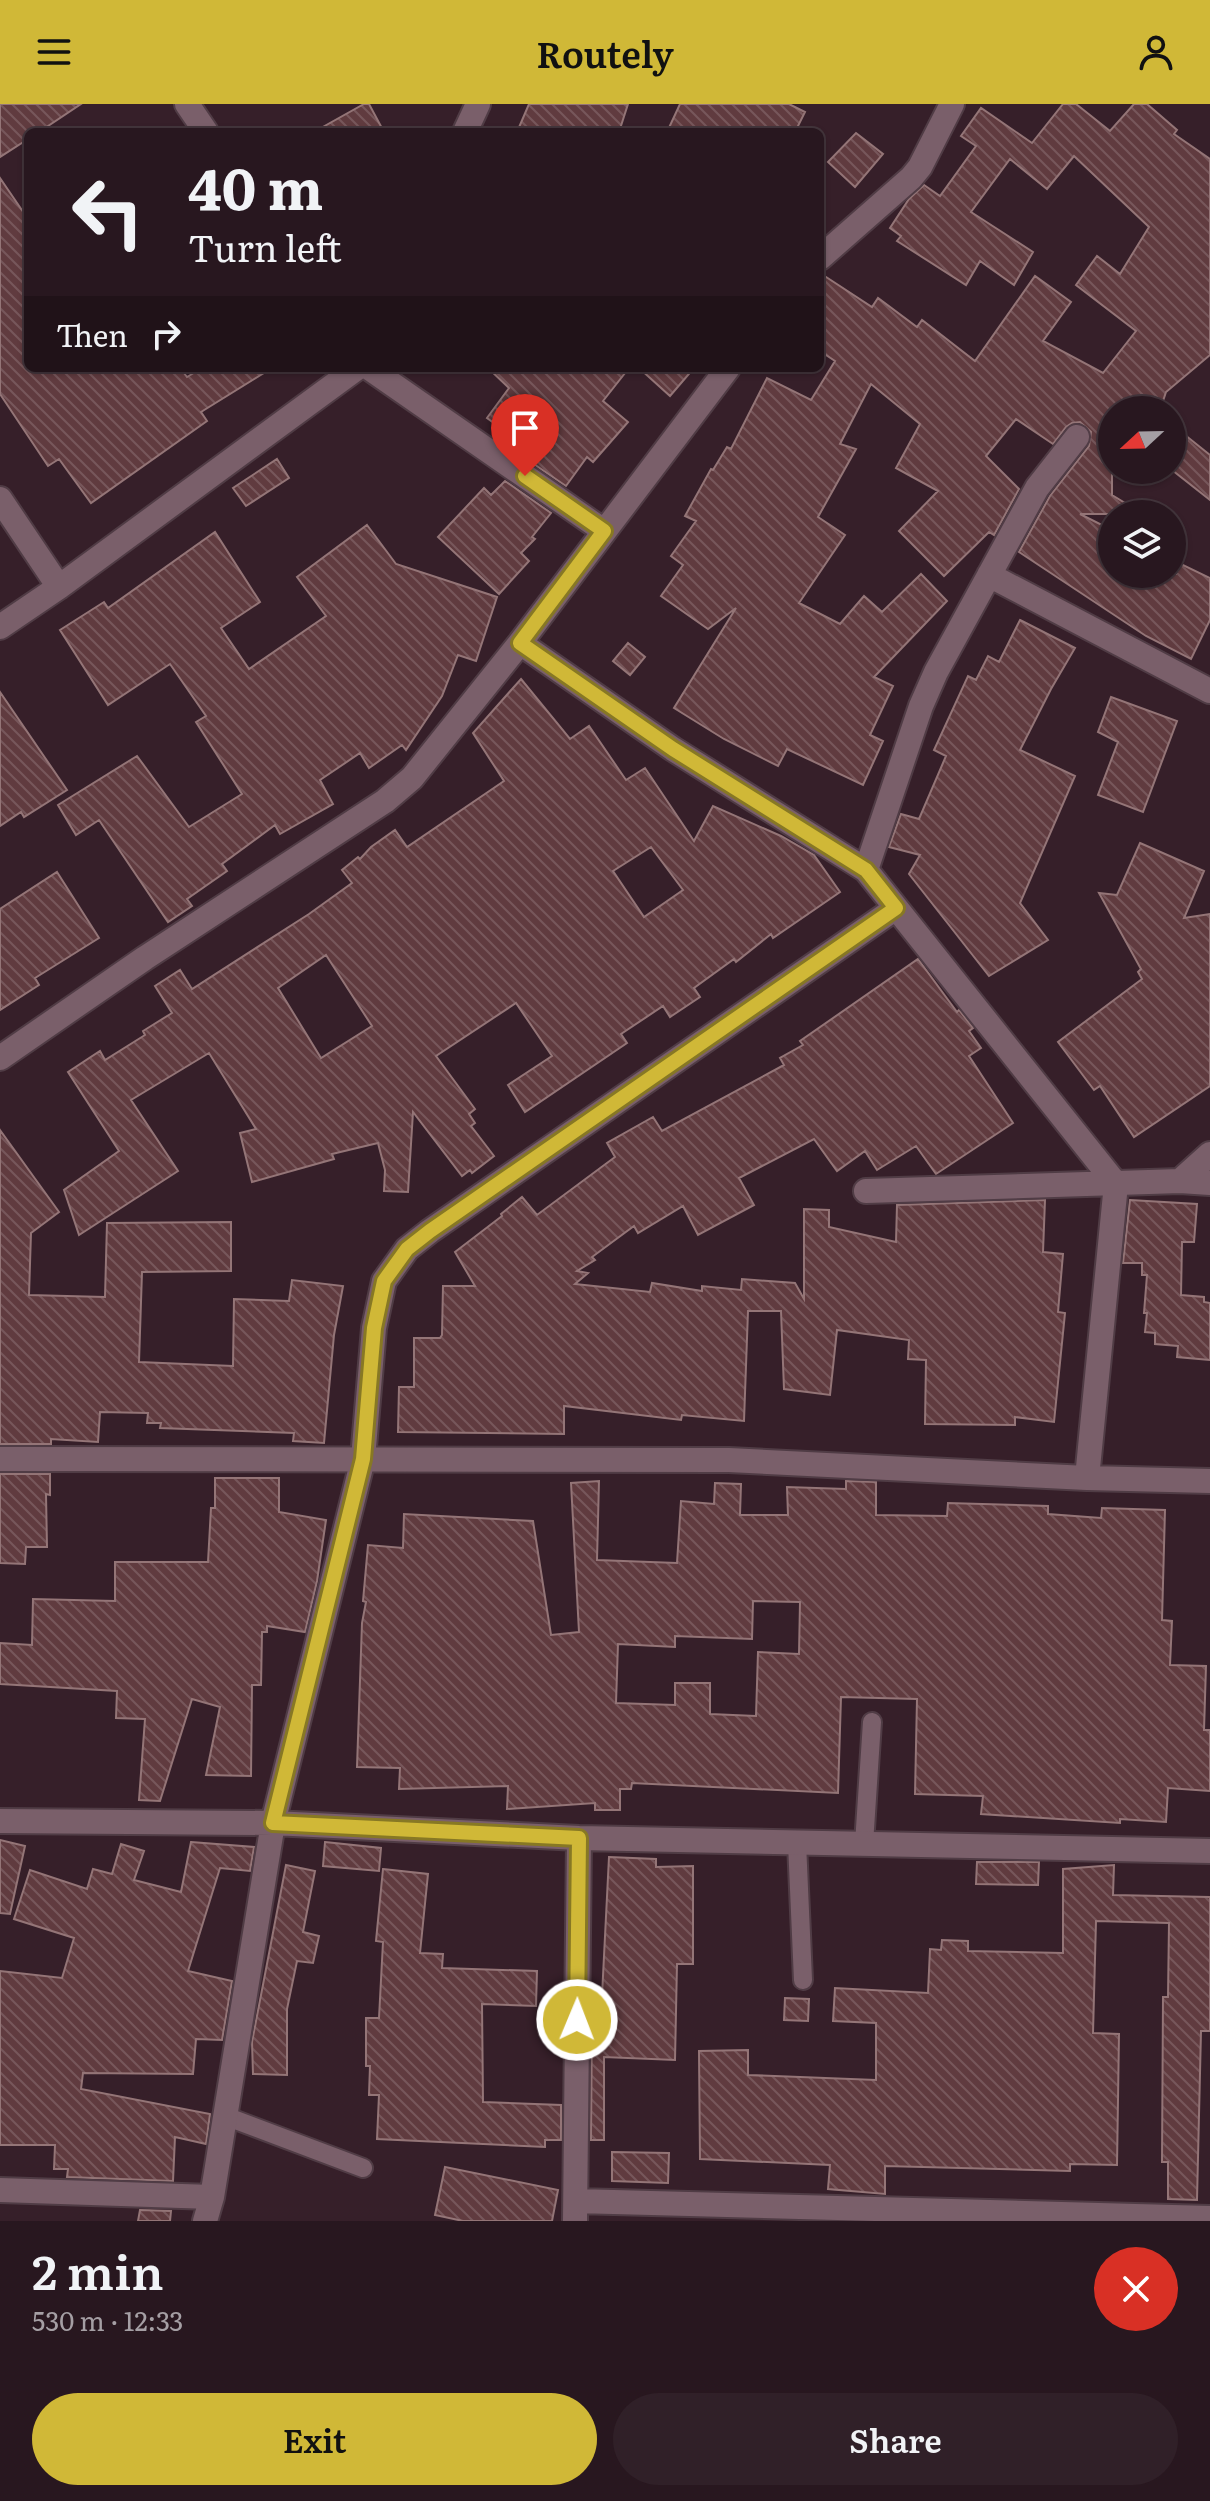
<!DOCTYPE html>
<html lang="en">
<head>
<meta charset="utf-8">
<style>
	:root { --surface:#28171f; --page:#302028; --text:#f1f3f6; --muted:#a59fa4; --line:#44363d; --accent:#d0b837 }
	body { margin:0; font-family:Literata,serif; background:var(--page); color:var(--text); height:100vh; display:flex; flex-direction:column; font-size:30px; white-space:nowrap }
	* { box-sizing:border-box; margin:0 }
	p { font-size:26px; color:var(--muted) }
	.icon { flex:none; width:44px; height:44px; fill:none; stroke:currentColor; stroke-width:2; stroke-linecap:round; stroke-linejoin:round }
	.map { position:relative; height:2117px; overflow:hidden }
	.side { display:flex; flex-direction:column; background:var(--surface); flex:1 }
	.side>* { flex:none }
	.top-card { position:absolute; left:24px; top:24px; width:800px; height:244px; border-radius:12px; box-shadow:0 2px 6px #0004,0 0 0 2px var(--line); background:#28171f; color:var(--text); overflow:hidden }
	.needle { width:52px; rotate:248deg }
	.buttons { position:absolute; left:1098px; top:292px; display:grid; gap:16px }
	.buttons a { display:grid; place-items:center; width:88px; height:88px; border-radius:50%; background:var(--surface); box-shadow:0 2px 6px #0004,0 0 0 2px var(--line); font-size:40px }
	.pin { position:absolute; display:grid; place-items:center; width:68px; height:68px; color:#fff; margin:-82px -34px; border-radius:50% 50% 50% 0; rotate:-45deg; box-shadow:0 0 8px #0007 }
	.pin .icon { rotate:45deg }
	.me { position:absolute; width:88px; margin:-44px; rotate:1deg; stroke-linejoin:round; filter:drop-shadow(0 0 6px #0008) }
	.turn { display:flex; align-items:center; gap:28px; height:168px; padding:0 32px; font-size:36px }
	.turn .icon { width:104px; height:104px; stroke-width:2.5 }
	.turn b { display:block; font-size:56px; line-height:68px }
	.then { display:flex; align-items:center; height:76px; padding:0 32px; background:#0003; gap:16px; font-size:30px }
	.round { display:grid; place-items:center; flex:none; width:84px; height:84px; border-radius:42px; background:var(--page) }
	.overview { display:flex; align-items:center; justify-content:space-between; height:136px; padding:0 32px }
	h1 { font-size:48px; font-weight:600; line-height:60px }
	.primary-button { display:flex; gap:16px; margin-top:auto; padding:16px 32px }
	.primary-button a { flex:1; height:92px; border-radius:48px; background:var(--accent); color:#111; font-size:32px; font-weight:600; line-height:92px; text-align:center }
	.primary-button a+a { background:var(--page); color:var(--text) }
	header { display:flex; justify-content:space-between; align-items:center; height:104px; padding:0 32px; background:var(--accent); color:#111; font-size:36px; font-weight:600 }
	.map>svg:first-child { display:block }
</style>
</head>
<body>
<header><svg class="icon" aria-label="menu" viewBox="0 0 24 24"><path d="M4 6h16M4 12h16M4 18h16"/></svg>Routely<svg class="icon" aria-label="person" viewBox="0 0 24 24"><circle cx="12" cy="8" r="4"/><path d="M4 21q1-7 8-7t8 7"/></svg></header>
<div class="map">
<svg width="1210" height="2117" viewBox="0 0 1210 2117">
	<defs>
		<pattern id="building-back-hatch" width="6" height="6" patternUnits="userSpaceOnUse" patternTransform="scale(2)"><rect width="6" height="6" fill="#603b3f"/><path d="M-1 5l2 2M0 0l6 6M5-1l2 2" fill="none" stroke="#77575b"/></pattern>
	</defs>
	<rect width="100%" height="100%" fill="#361f29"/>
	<path fill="url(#building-back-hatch)" stroke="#947577" stroke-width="2" fill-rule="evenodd" d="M0,0H81L39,28H28V35L0,53Z
		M364,0H369L384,28H314Z
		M529,0H628L619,28H517Z
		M680,0H789L805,8L795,28H667Z
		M1063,0H1076L1110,27L1134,0H1147L1177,26L1174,30L1210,55V251L1166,288L1160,306H1112V391L1143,410H1080L1112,426V470H1176L1181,460L1210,474V516L1191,555L1146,532L1019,448L1050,392L1089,342L1091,328L1080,318L1072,319L1066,323L1053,340L1016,315L986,352L1019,385L994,431L989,428L944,472L899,427L938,387L896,364L920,320L871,280L840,340L856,345L818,413L845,431L799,499L840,520L864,492L882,508L921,470L947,497L874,573L893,582L870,631L883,637L863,681L787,645L778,662L724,635L674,604L736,504L708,525L661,492L683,461L671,452L696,417L685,412L711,365L713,366L727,343L731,345L767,274L811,296L835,257L820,247V169L872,203L878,194L917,223L922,216L975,257L1035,172L1071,198L1043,237L1103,269L1136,227L1076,181L1097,152L1120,170L1149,123L1074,52L1047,85L1010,55L971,108L1033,148L1014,181L980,157L966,181L897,137L901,132L890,124L909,95L924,81L940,92L976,42L961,32L981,4L1032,39Z
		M856,29L883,50L855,83L828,58Z
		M0,74L28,115V264H180L187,273L202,264H272L201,308L207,317L91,399L59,355L48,362L0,290Z
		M488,264H629L603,297L628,318L593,358L587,353L566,382L525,354L532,347L487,314L509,284Z
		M639,264H694L670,292Z
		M1185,331L1210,351V396L1172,366V347Z
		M277,355L289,374L246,402L233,384Z
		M505,377L551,409L532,433L535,435L521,449L529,457L499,490L438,433L484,384L491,391Z
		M367,421L396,460L497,493L476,557L458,551L442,592L406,646L402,641L369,664L360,649L320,676L333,700L280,730L275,721L222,760L227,767L187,795L192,802L168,818L99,716L76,731L58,701L137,652L189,723L242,690L196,618L206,612L170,560L108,601L60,526L104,498L108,504L215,428L260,498L221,524L249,565L326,512L297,473Z
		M1020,516L1075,544L1051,585L1020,646L1075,672L1020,799L1048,836L989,872L909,770L920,751L889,743L901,710L919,715L946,652L934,646L968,572L976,576L988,552L999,558Z
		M628,539L645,553L630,571L613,557Z
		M521,575L570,635L589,622L626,676L645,664L694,737L713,702L781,732L814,751L840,788L773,834L771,830L736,858L734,855L694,884L700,893L670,913L663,902L621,930L627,939L525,1008L508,981L552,952L516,899L436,952L475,1005L469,1010L475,1019L471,1022L494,1052L472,1069L470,1066L462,1072L413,1008L408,1088L384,1087L385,1066L378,1039L332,1050L334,1055L252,1078L240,1029L256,1025L209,949L131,996L178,1067L79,1131L64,1086L119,1047L68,968L100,947L105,956L145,931L143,927L172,909L155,882L180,866L192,885L309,810L352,779L342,766L358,753L360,755L371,743L395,726L407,743L504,677L473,629ZM651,743L683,786L644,813L613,767ZM326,851L372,922L321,954L278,884Z
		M0,588L67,686L24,713L21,708L0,722Z
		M1111,593L1177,617L1143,708L1098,691L1118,638L1098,628Z
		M1140,739L1204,767L1184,814L1210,810V982L1134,1033L1100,982L1094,986L1058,938L1142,875L1138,868L1141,865L1099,789L1117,791Z
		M57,768L99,834L35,874L39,881L0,906V805Z
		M918,855L957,908L959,906L973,924L969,927L981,944L969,952L1013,1019L936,1070L916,1042L877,1066L865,1047L837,1067L814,1035L739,1074L754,1101L698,1131L683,1102L638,1129L634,1122L592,1153L595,1156L577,1167L588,1169L575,1180L650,1188L652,1179L702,1187V1182L741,1186L742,1175L795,1179L804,1195V1105L829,1106V1123L896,1138L897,1101L1045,1096L1043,1148L1063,1150L1058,1208L1065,1209L1054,1318L1015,1313V1321L925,1320L926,1256L908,1255L909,1236L837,1226L830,1291L784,1285L781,1207H748L744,1317L682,1311L681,1316L564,1302V1330L398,1328L399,1283H414V1234H440L442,1231L443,1182H475L455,1148L502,1112L501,1110L522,1093L537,1111L615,1053L607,1039L653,1013L662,1027L784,961L780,954L803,941L800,937Z
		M0,1026L59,1108L31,1129L29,1191L105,1193L107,1119L231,1118V1167L142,1168L139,1258L233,1262L234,1195L289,1197L292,1176L343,1182L334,1231L324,1339L293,1337L294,1329L160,1324L161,1319H147L148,1309L100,1308L98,1338L51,1335V1340H0Z
		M1130,1096L1197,1100L1194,1138H1182L1181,1191L1204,1193V1198L1210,1199V1256L1177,1253L1178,1242L1155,1240V1229L1145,1228L1147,1209H1144L1147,1171H1142V1159H1123Z
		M0,1370H50V1391L46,1390L47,1443H26L25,1460L0,1459Z
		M215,1374H279V1408L326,1416L317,1477L305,1528L267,1522V1528H262L261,1581H252L251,1672L206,1671L220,1603L192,1595L160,1697L139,1696L145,1615L116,1614L117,1587L0,1580V1539L32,1541L33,1495L115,1497V1458H208L211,1404H215Z
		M599,1377L597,1456L677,1459L681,1397L714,1400L715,1379L741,1380L740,1411H788L787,1383L846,1385V1377L876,1378V1411L947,1412L948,1399L1048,1402V1410L1101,1414L1102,1404L1165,1406L1162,1516L1172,1517L1170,1561L1206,1562L1204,1626H1210V1687L1168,1684L1166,1718L1120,1715V1719L981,1710L983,1692L915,1690L917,1595L841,1593L838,1689L632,1679L631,1685H620V1706H595V1699L507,1705L508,1682L399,1685L400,1664L357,1663L362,1519L366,1498L363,1497L368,1441L403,1444L404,1410L533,1417L551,1531L579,1528L571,1379ZM753,1497L800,1498L799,1550L758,1548L756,1612L710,1610V1579H675V1601L616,1599L618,1540L675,1543V1532L752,1535Z
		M0,1736L25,1742L10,1810L0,1809Z
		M191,1738L254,1743L250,1767L220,1764L188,1867L232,1877L222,1936L196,1935L193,1970L83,1969L81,1985L210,2010L206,2040L175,2033L173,2077L67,2073L68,2065H54L55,2041H0V1867L62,1874L74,1834L14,1815L30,1766L87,1785L93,1765L112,1770L121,1740L144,1747L134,1776L181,1788Z
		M325,1738L381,1744L379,1767L323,1762Z
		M609,1753L656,1755V1763L693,1762V1860H677L675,1956L604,1953V2036H591L592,1915L594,1892H602Z
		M977,1758H1039L1038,1781L976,1780Z
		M286,1761L315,1767L303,1828L319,1832L313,1859L297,1857L287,1905V1971L253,1970L252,1938Z
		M1114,1761L1113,1791L1210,1793V1927H1201L1197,2096L1168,2095V2058H1162L1163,1893H1168L1169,1819L1096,1817L1093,1929L1119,1930L1117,2061L1070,2060V2067L885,2062V2090L828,2085L830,2061L700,2055L699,1947L748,1946V1971L876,1976V1919L833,1917L835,1884L928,1889L930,1845L941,1846L942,1836L968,1837V1847L1063,1849V1765Z
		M383,1765L428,1770L420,1849L443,1850L442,1864L537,1867L536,1902L482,1900L483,1998L561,2001V2036H545V2043L377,2035L379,1991H369L370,1962H366V1914H379L383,1838L376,1837Z
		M785,1894L809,1895L808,1917L784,1916Z
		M612,2048L669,2049L668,2079L612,2077Z
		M445,2063L558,2086L552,2117H463L435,2111Z
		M140,2106L171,2107L170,2117H138Z"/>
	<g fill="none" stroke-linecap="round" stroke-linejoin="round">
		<defs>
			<path id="lane" d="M797,1739L803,1876
				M864,1740L872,1618
				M225,2012L363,2064"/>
			<path id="street" d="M187,0L206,28
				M465,28L478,0
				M820,154L911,74L920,63L952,0
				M369,264L604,427
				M0,395L59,483
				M989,471L1210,587
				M0,523L59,483L357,264
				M520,539L673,645L866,766L1116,1080L1087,1374
				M866,766L921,602L936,568L1037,384L1077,333
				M0,954L145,854L385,697L412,674L520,539L728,264
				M1180,1077L1210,1050
				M866,1087L1180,1077L1210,1079
				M0,1355L729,1356L1087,1374L1210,1377
				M0,1717L273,1719L579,1734L1210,1747
				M0,2086L212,2093
				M576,2097L1210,2114
				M205,2117L212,2093L273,1719L363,1355L374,1224L384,1177L407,1145L430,1127L896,804
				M575,2117L579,1734"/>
		</defs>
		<use href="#lane" stroke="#503c45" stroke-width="22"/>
		<use href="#street" stroke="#503c45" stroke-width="28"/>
		<use href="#lane" stroke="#7a5f6a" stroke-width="18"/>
		<use href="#street" stroke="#7a5f6a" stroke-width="24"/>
	</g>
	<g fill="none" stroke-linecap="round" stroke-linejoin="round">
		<defs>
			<path id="route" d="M525,372L604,427L520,539L673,645L866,766L896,804L430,1127L407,1145L384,1177L374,1224L363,1355L273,1719L579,1734L577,1916"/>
		</defs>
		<use href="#route" stroke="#877824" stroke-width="20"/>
		<use href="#route" stroke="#d0b837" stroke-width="14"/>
	</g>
</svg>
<div class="buttons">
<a><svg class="needle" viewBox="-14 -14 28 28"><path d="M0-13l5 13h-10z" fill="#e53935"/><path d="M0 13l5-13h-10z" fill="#a59fa4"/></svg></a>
<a><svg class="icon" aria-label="layers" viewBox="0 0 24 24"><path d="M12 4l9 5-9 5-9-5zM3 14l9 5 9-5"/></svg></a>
</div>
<div class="pin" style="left:525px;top:372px;background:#d93025"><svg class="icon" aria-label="arrive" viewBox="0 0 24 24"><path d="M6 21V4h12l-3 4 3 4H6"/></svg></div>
<svg class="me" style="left:577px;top:1916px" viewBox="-20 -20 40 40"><circle r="17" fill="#d0b837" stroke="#fff" stroke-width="3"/><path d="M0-11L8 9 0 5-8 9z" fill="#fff"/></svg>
<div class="top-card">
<div class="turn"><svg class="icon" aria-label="left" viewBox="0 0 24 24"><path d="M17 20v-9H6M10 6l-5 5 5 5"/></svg><div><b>40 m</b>Turn left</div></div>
<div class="then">Then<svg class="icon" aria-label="right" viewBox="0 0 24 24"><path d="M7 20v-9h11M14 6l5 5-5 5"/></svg></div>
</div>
</div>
<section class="side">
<div class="overview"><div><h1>2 min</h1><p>530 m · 12:33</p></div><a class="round" style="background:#d93025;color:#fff"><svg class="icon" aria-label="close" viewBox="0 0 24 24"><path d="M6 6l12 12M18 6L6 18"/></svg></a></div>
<div class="primary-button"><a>Exit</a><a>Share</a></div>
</section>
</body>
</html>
